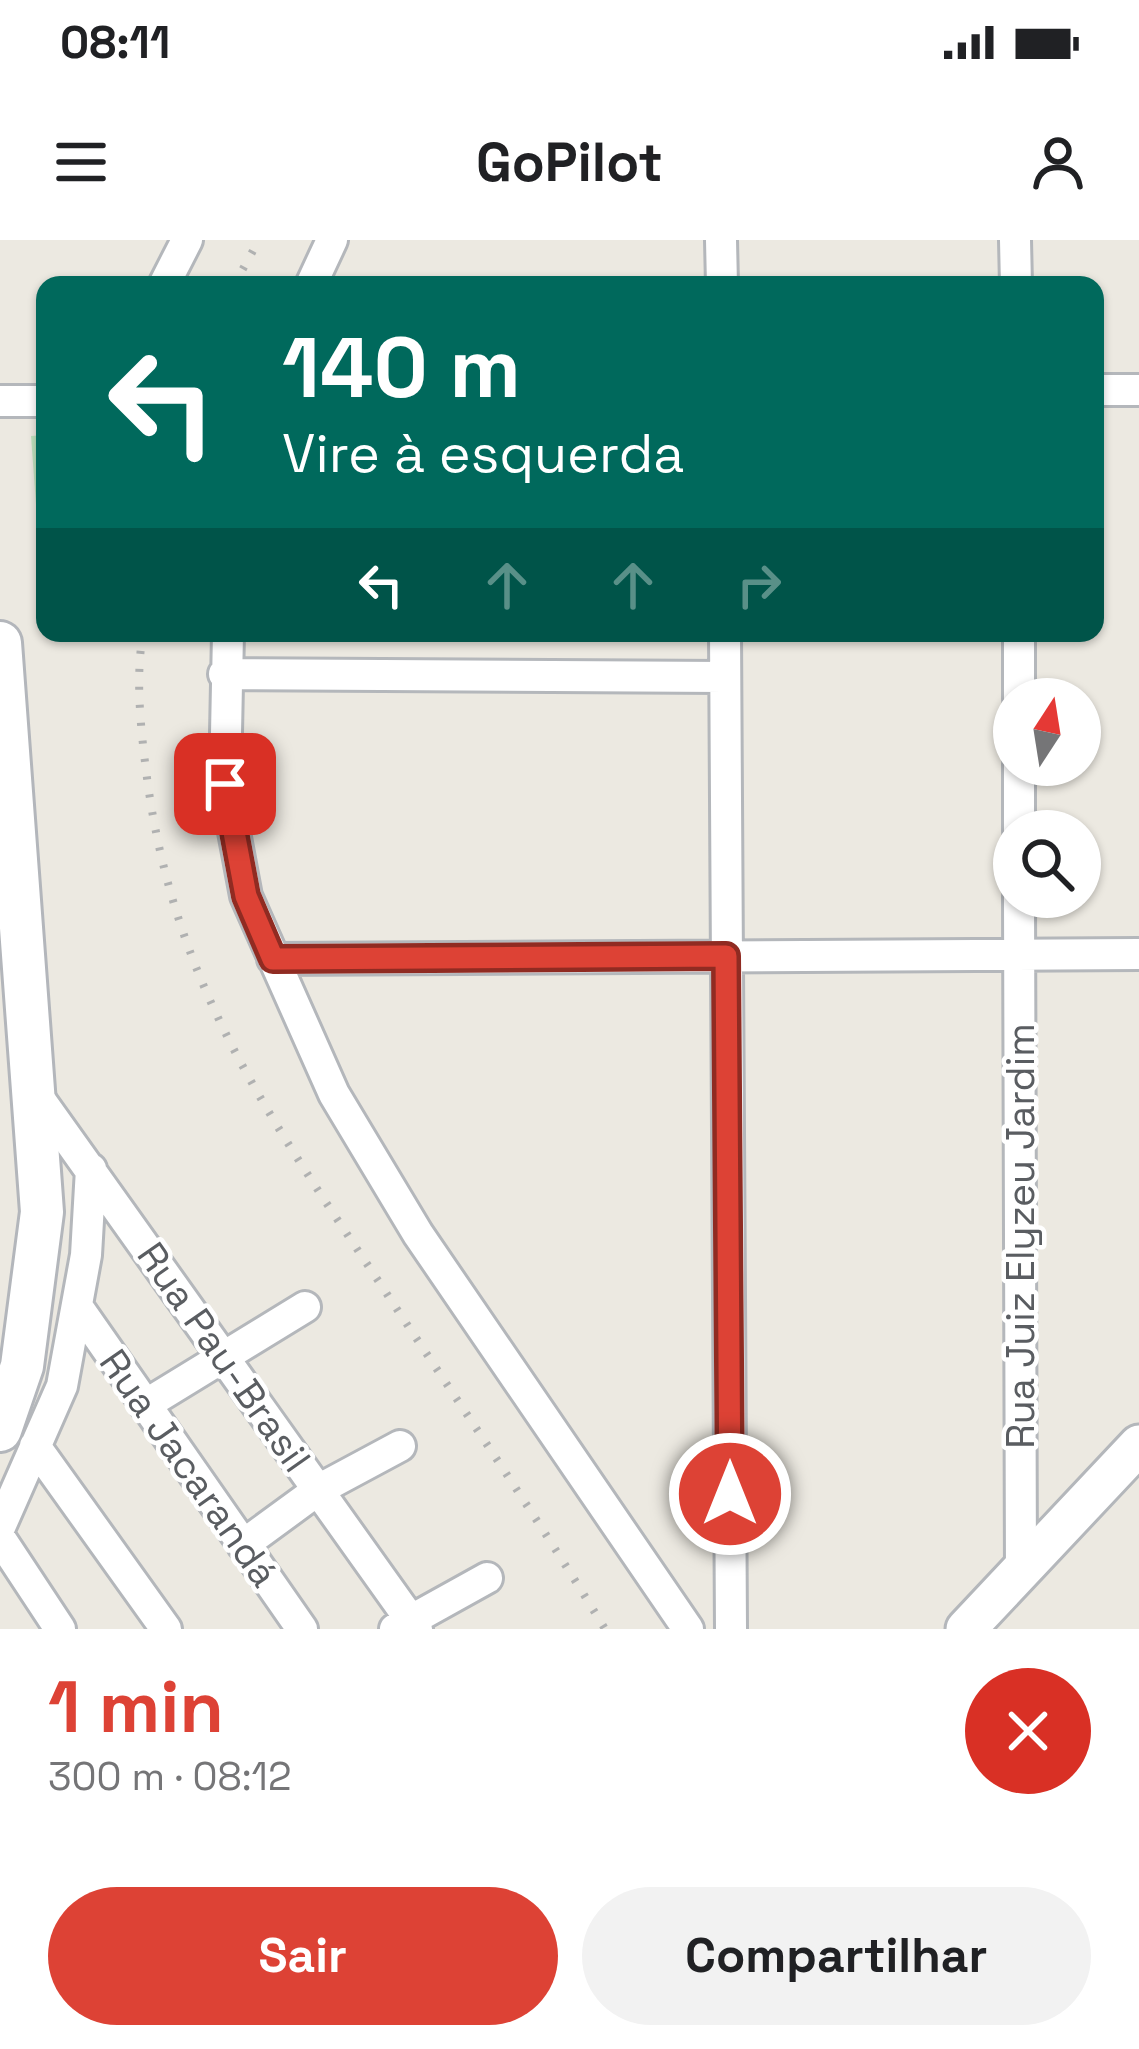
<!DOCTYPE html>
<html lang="pt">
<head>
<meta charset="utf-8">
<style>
	:root { --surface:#fff; --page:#f2f2f2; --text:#202124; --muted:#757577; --accent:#dd4235 }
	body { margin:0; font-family:"Space Grotesk",sans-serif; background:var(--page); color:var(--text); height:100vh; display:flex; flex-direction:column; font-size:45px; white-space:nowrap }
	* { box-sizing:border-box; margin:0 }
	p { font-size:39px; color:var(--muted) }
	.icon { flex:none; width:66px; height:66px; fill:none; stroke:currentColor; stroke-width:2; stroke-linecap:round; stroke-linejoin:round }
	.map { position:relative; height:1389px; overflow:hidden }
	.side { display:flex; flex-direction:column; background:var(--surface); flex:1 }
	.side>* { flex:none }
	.banner { position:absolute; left:36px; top:36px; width:1068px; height:366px; border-radius:24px; box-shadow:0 3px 9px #0004; background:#00695c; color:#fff; overflow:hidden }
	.needle { width:78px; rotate:12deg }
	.tools { position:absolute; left:993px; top:438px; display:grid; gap:24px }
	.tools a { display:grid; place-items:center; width:108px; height:108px; border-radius:50%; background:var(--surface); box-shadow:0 3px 9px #0004; font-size:60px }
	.pin { position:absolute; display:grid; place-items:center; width:102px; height:102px; color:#fff; margin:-51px; border-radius:24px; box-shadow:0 6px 18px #0006 }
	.me { position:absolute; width:132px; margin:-66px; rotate:0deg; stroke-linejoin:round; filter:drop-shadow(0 0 9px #0008) }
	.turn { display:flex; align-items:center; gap:42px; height:252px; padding:0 48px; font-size:54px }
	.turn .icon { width:156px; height:156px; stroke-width:2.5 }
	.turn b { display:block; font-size:84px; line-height:102px }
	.lanes { display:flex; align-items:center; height:114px; padding:0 48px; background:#0003; justify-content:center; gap:60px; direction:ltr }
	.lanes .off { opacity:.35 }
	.round { display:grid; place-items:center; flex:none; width:126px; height:126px; border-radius:63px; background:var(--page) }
	.head { display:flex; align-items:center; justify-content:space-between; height:204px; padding:0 48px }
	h1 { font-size:72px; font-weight:700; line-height:90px; color:var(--accent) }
	.cta { display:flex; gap:24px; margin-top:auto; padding:24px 48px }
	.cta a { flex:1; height:138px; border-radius:72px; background:var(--accent); color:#fff; font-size:48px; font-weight:700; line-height:138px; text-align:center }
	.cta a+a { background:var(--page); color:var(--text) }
	.status { display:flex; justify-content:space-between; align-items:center; height:84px; padding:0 60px; background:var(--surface); direction:ltr }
	.status svg { height:33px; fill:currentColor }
	header { display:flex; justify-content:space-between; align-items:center; height:156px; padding:0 48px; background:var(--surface); font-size:54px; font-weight:700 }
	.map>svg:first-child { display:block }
</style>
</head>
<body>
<div class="status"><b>08:11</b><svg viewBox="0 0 49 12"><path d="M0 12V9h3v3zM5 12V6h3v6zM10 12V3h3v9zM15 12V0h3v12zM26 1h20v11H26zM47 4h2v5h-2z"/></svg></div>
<header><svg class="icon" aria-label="menu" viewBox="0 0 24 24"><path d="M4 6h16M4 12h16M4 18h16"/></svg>GoPilot<svg class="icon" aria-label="person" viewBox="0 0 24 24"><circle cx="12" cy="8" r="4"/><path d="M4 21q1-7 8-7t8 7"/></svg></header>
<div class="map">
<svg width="1139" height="1389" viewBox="0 0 1139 1389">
	<rect width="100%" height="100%" fill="#ece9e1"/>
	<path fill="#bfe2be" d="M45,195V305H39L31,196Z"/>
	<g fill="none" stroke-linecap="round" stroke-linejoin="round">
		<defs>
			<path id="minor" d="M721,0L722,45
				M1015,0L1016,45
				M164,45L187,0
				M311,45L332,0
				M1095,150H1139
				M0,161H45
				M228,393L225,544L246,656L334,854L418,994L688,1389
				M725,393L731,1389
				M1019,393V459
				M224,434L724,437
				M1019,525V591
				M1019,657L1021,1335
				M273,719L1139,714
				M33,850L417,1389
				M77,1066L302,1389
				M145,1165L305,1067
				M35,1206L166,1389
				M0,1287L62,1146L86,1015L91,929
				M0,1298L60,1389
				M243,1305L318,1250L400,1206
				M395,1389L487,1338"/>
			<path id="tertiary" d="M966,1389L1139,1205"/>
			<path id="secondary" d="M0,403L42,972L22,1126L0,1190"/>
		</defs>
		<use href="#minor" stroke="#b4b7bb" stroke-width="36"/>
		<use href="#tertiary" stroke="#b4b7bb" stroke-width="45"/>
		<use href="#secondary" stroke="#b3b6bb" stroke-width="48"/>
		<use href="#minor" stroke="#fff" stroke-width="30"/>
		<use href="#tertiary" stroke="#fff" stroke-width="39"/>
		<use href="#secondary" stroke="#fff" stroke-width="42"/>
		<path stroke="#b0b1b1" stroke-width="8" stroke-dasharray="3 15" stroke-linecap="butt" d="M234,45L259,0
			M143,393C135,440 141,491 147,538C175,747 268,875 381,1045C456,1159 534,1272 605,1389"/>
	</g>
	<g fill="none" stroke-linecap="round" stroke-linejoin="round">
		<defs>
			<path id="route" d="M225,544L246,656L273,719L726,716L730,1254"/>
		</defs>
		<use href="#route" stroke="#902b22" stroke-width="30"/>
		<use href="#route" stroke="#dd4235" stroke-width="21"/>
	</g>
	<g text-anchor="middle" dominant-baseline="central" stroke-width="9" stroke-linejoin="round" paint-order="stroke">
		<g font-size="39" fill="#5a5d61" stroke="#fff">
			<text transform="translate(1020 996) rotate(-90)">Rua Juiz Elyzeu Jardim</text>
			<text transform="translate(224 1117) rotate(55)">Rua Pau-Brasil</text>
			<text transform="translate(189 1228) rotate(55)">Rua Jacarandá</text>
		</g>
	</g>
</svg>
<div class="tools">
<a><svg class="needle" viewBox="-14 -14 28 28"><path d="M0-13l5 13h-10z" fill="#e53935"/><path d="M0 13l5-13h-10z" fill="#757577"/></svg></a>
<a><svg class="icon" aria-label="search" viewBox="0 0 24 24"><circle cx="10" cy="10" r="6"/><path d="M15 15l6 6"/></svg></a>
</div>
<div class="pin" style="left:225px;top:544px;background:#d93025"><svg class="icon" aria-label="arrive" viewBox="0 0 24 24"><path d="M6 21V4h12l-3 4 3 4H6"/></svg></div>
<svg class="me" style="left:730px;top:1254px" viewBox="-20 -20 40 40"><circle r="17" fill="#dd4235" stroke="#fff" stroke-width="3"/><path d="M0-11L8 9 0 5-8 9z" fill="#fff"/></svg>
<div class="banner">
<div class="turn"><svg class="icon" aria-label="left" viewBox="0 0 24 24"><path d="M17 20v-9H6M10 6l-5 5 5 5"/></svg><div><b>140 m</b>Vire à esquerda</div></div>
<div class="lanes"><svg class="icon" aria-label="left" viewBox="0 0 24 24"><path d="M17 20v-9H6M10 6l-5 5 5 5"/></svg><svg class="icon off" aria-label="ahead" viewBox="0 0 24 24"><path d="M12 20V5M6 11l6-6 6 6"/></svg><svg class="icon off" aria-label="ahead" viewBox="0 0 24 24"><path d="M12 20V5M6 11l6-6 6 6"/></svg><svg class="icon off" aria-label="right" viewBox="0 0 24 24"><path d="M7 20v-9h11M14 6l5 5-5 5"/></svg></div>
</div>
</div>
<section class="side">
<div class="head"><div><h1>1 min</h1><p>300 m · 08:12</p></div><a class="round" style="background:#d93025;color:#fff"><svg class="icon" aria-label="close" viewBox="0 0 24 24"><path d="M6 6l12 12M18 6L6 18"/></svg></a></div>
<div class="cta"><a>Sair</a><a>Compartilhar</a></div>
</section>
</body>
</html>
